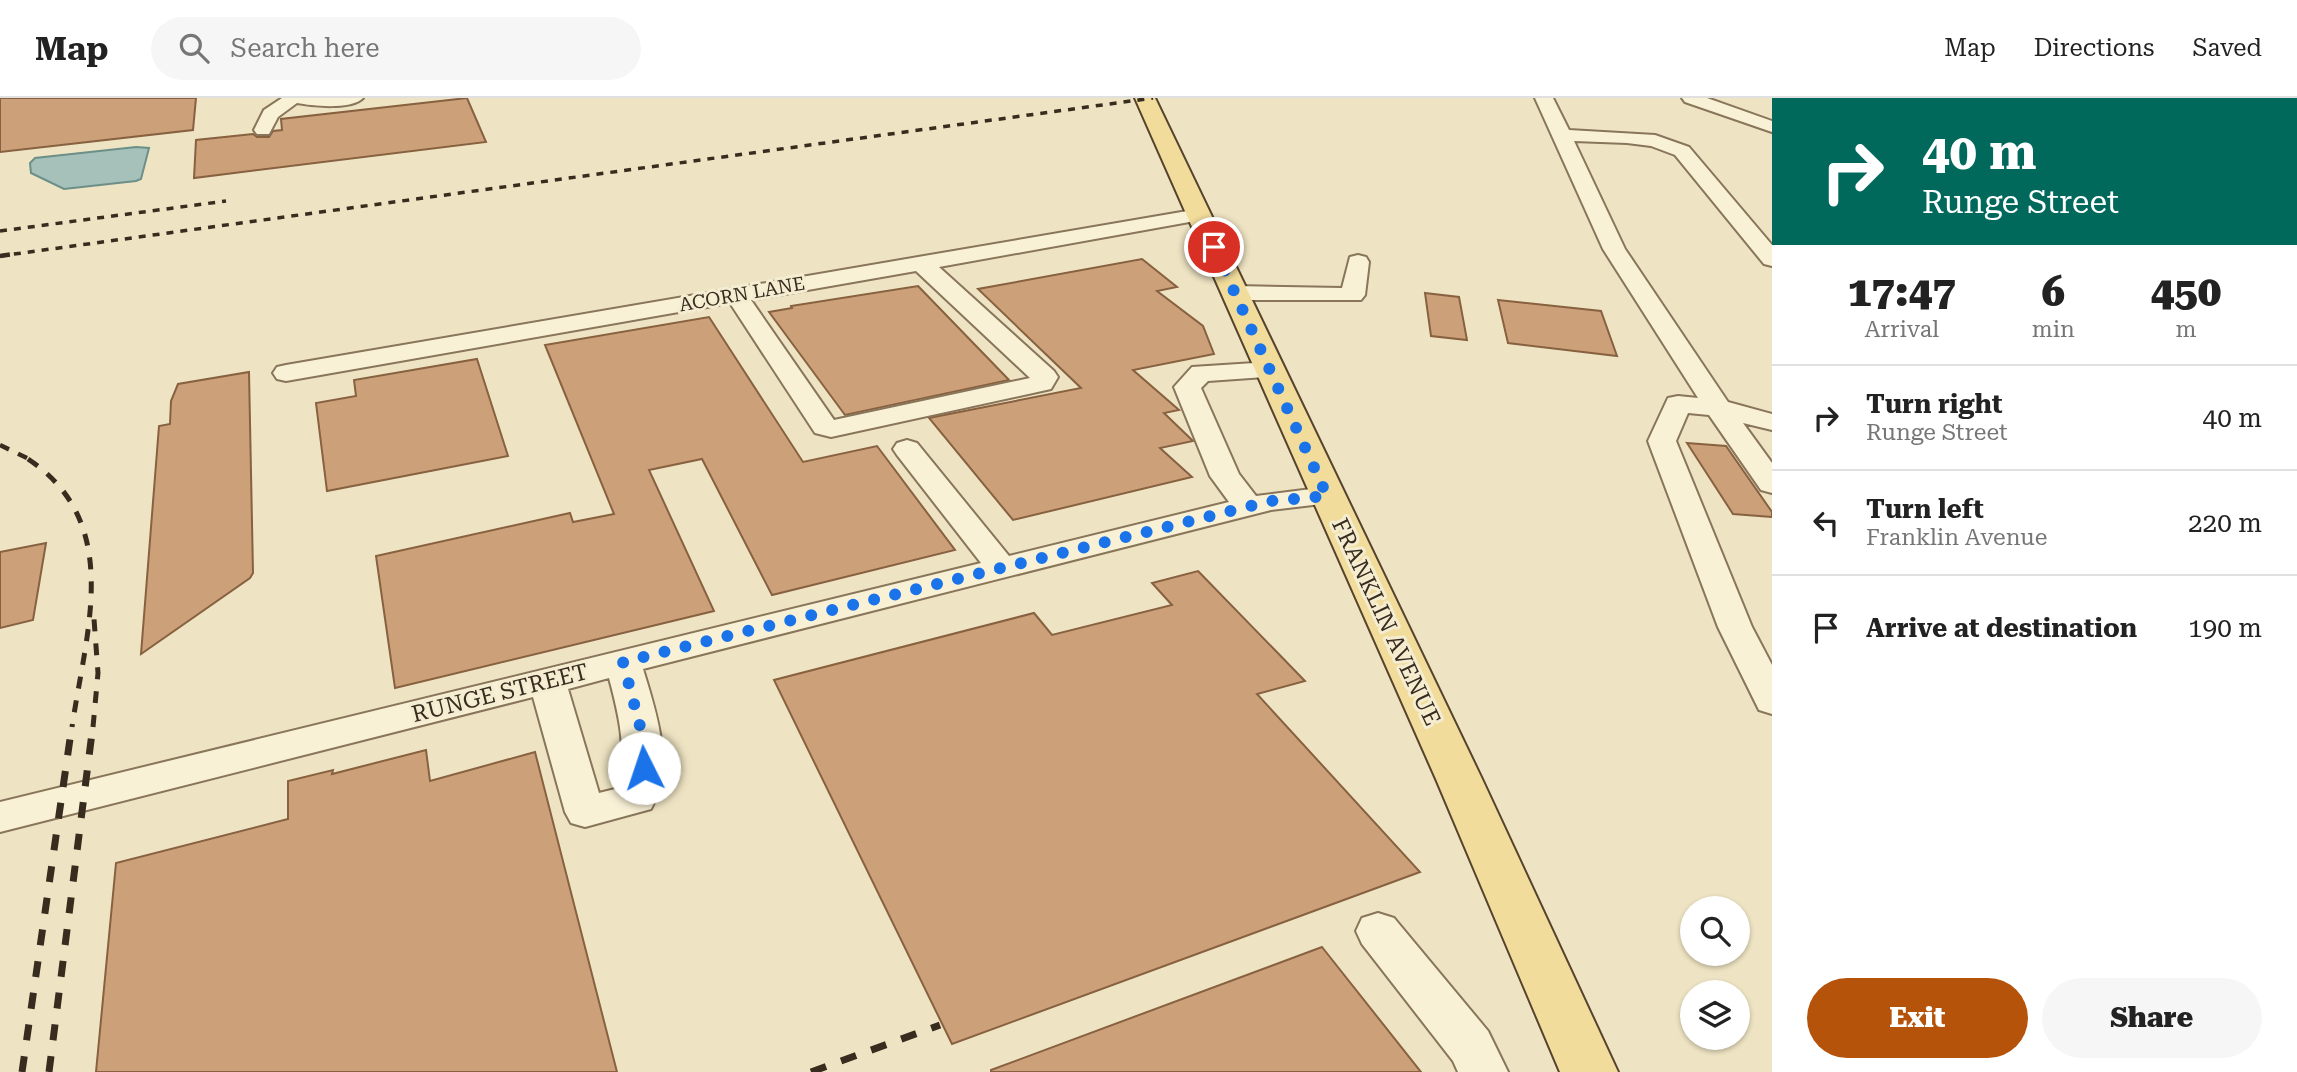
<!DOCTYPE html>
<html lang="en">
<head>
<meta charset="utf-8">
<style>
	:root { --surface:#fff; --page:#f6f6f6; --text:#222; --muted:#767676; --line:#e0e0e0; --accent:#b45309 }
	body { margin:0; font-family:"Roboto Serif",serif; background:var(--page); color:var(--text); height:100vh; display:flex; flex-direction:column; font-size:26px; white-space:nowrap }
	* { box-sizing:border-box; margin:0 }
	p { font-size:23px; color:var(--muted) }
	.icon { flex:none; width:38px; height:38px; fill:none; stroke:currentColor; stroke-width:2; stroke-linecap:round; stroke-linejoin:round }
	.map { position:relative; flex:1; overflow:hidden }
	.details { display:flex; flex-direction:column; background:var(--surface); width:525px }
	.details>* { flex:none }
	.banner { background:#00695c; color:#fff; overflow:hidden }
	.tools { position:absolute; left:1680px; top:798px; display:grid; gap:14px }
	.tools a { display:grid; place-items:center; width:70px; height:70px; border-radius:50%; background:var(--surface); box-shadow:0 2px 5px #0004; font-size:35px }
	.pin { position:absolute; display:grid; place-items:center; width:60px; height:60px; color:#fff; margin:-30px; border:4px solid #fff; border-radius:50%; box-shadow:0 2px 7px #0007 }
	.me { position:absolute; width:77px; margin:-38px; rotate:356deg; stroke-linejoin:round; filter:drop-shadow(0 0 5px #0008) }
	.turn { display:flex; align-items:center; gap:24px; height:147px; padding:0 35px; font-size:32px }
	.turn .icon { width:91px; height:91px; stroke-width:2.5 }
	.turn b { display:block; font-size:49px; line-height:60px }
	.eta { display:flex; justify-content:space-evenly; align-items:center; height:119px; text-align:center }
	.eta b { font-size:42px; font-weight:800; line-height:49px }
	.action { display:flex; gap:14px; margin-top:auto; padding:14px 35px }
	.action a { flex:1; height:80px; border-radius:42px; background:var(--accent); color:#fff; font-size:28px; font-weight:800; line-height:80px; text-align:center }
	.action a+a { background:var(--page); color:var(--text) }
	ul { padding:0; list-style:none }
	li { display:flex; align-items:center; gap:21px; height:105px; padding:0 35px; border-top:2px solid var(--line) }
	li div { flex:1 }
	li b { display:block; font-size:26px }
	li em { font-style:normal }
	header { display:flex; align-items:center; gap:42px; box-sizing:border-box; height:98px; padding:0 35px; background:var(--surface); border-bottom:2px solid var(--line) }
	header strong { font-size:33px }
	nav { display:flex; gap:38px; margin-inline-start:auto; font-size:24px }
	.search { width:490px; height:63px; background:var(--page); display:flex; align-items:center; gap:18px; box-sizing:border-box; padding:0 24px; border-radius:38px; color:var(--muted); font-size:26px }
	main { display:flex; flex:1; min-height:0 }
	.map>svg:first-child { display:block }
</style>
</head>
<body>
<header>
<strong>Map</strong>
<div class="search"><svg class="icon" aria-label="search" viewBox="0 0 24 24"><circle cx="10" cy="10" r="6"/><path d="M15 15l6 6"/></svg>Search here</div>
<nav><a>Map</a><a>Directions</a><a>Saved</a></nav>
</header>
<main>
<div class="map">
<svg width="1772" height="974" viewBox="0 0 1772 974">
	<rect width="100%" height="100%" fill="#eee4c3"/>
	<path fill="#a5c1ba" stroke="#6c8f88" stroke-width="2" d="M136,49L149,50L141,81L136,83L64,91L31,75L30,65L35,60Z"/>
	<path fill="#cca179" stroke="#876140" stroke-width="2" d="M0,0H196L193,32L0,54Z
		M467,0L486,44L194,80L196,42L253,36L257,39H269L273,33L282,32L281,21Z
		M1142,161L1177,189L1157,193L1203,228L1214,256L1133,272L1179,312L1164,315L1193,343L1160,350L1192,379L1013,422L929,320L1081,290L978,191Z
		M918,188L1009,282L845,317L769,214L792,210L791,208Z
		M1425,195L1459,199L1467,242L1431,238Z
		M1498,202L1601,213L1617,258L1508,245Z
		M709,219L803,364L877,348L955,452L772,497L702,361L649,372L714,513L395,590L376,458L570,415L573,424L614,416L545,247Z
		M477,261L508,358L327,393L316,305L356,298L354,282Z
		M249,274L253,475L250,480L141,556L159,328L170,326L171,303L178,286Z
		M1687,345L1726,348L1772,414V419L1733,416Z
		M46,445L33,522L0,530V454Z
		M1198,473L1305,583L1257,596L1420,774L952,946L774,582L1034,515L1052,537L1172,507L1152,485Z
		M426,652L430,683L535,654L617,974H96L116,765L288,721V683L333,672L332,676Z
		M1322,849L1421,974H991V972Z"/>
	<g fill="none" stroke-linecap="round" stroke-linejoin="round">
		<defs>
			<path id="minor" d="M282,0H363C351,12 313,8 297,5L278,19L269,36H257L254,32L264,12Z
				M1535,0H1553L1569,32L1655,37L1689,49L1772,147V168L1764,166L1675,57L1651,48L1627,45L1574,43L1625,151L1728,304L1772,316V332L1743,325L1772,365V395L1761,392L1709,317L1688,315L1676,343L1752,529L1772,567V616L1759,612L1718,529L1648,343L1668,300L1678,298L1698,300L1603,151Z
				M1682,0H1707L1772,23V34L1685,4Z
				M1199,111L1206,113L1210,117L1206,121L939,169L1054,273L1058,279L1051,291L1042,293L831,339L815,335L730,205L286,283L277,281L273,275L277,269L286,267ZM916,173L1030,280L834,322L751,202Z
				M1358,157L1366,159L1369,164L1365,197L1361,202H1235L1227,200L1223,195L1227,190L1235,188L1342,190L1350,159Z
				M1270,264L1279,266L1283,272L1279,278L1208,283L1201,290L1239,376L1256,398L1327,389L1338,392L1342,398L1338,404L1271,412L643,571C656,614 675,668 651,711L585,729L571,725L565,714L533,599L0,734V704L981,465L897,357L893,351L897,345L907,342L917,345L1009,458L1229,404L1210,378L1174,289L1192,269ZM609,580C619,617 627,652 619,690L599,695L568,591Z
				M1378,815L1394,820L1488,933L1508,974H1458L1453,963L1362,846L1356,833L1362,820Z"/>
			<path id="major" d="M1135,0H1155L1482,681L1618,974H1560L1436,681Z"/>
		</defs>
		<use href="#minor" stroke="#88755a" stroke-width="4"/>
		<use href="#major" stroke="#56432e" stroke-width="4"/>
		<use href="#minor" fill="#f9f1d6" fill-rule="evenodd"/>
		<use href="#major" fill="#f1dc9b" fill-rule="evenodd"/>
		<path stroke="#382c1e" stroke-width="3.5" stroke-dasharray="7 7" stroke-linecap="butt" d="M0,133L226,103
			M0,158L1153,0"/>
		<path stroke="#382c1e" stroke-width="4.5" stroke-dasharray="10 10" stroke-linecap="butt" d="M0,158L13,156
			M0,347L31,362"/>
		<path stroke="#382c1e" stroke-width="5" stroke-dasharray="12 12" stroke-linecap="butt" d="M28,361C124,425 86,533 72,629
			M93,629L98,575L94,521"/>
		<path stroke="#382c1e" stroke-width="7" stroke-dasharray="16 16" stroke-linecap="butt" d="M22,974L72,627
			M49,974L93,627
			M811,974L940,927"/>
	</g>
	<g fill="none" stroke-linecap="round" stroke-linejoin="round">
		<path stroke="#1a73e8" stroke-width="12" stroke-dasharray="0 21.6" d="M644,670L641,632L623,564L1271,403L1327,398L1214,149"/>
	</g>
	<g text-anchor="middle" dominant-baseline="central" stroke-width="6" stroke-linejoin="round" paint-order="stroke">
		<g font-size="19" fill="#382c1e" stroke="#f5edd2">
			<text transform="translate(742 196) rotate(-10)">ACORN LANE</text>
		</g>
		<g font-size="23" fill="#382c1e" stroke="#f5edd2">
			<text transform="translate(1386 524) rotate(65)">FRANKLIN AVENUE</text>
			<text transform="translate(500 595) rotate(-14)">RUNGE STREET</text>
		</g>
	</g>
</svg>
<div class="tools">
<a><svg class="icon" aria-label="search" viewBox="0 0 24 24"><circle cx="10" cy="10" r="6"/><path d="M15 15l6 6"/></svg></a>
<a><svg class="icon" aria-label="layers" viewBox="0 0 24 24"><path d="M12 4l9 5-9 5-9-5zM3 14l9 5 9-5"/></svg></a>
</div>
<div class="pin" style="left:1214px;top:149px;background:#d93025"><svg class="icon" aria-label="arrive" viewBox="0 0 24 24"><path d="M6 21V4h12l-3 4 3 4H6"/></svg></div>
<svg class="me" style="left:644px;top:670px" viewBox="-20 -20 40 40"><circle r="19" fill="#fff"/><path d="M0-13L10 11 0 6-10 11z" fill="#1a73e8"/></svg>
</div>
<section class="details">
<div class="banner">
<div class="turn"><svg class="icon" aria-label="right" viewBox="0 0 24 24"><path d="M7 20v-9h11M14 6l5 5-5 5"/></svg><div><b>40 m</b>Runge Street</div></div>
</div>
<div class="eta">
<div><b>17:47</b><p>Arrival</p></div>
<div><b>6</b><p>min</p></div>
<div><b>450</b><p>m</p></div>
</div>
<ul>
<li><svg class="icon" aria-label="right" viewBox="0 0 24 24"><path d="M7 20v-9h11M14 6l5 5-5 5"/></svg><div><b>Turn right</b><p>Runge Street</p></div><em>40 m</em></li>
<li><svg class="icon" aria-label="left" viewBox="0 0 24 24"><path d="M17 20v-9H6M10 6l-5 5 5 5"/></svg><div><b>Turn left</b><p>Franklin Avenue</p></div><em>220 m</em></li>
<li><svg class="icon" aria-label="arrive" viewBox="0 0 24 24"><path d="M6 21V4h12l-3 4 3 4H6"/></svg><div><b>Arrive at destination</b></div><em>190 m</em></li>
</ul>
<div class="action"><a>Exit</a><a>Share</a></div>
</section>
</main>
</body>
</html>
